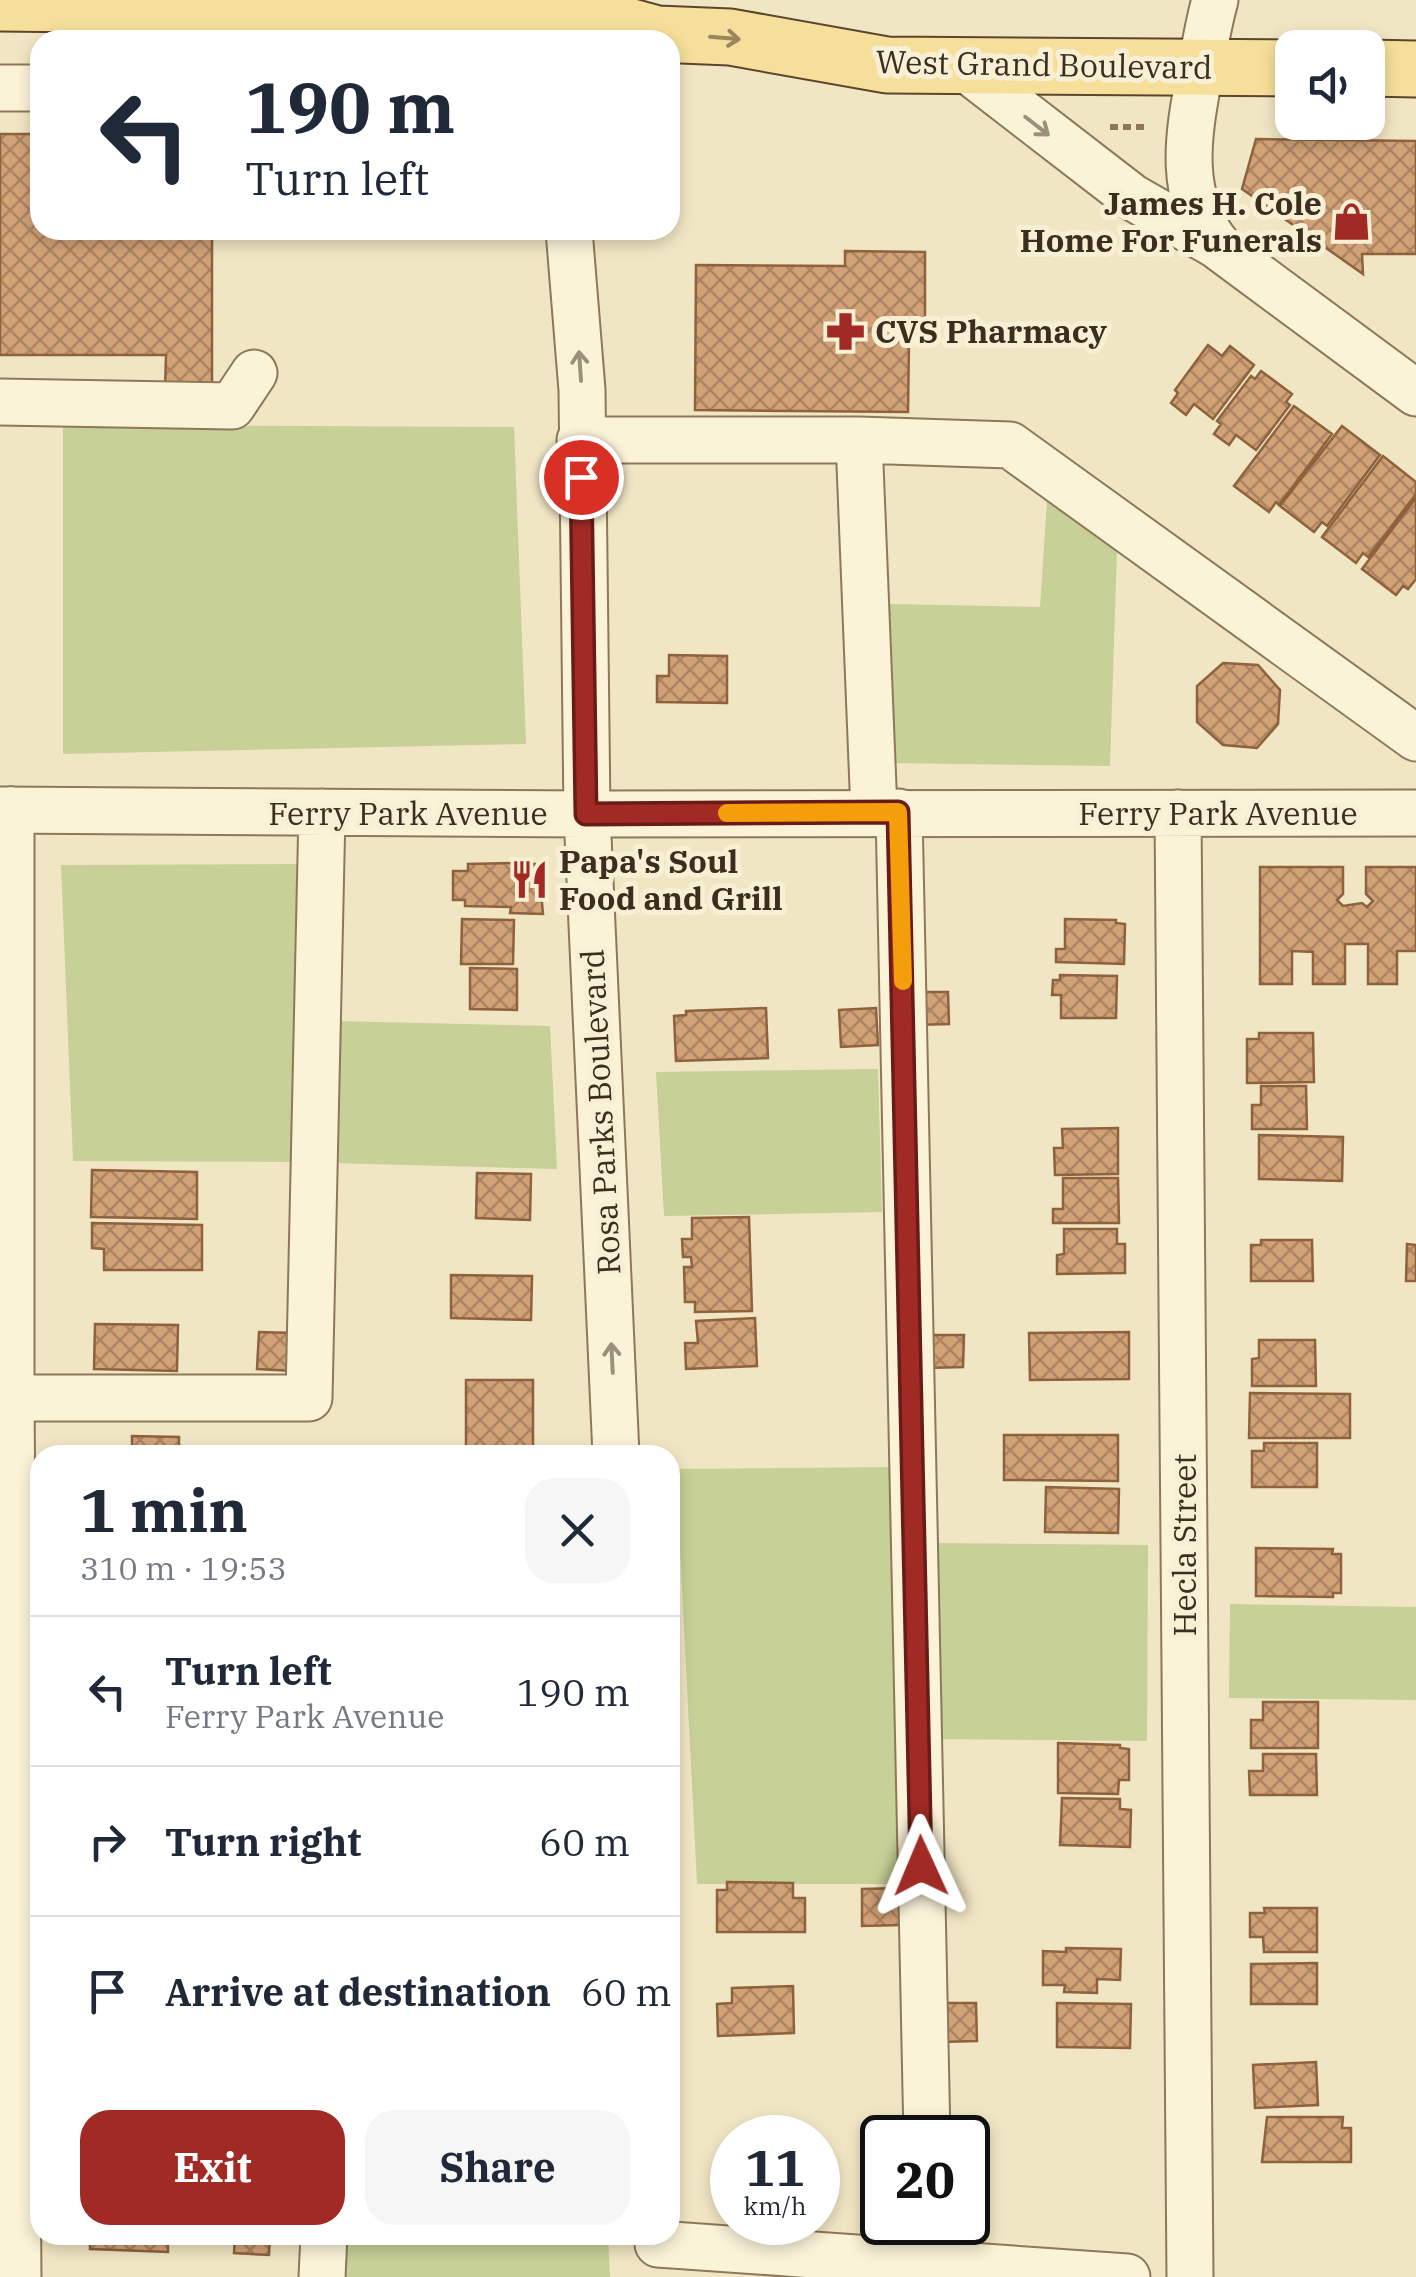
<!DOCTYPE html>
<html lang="en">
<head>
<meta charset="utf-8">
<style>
	:root { --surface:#fff; --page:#f6f6f7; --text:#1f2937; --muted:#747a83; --line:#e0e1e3; --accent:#a12b24 }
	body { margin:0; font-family:"IBM Plex Serif",serif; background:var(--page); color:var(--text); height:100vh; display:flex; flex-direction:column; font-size:38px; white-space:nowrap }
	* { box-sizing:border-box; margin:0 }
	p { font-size:32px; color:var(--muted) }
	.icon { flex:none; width:55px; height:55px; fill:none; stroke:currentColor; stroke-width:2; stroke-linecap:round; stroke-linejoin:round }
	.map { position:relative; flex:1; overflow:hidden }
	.details { position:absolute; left:30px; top:1445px; width:650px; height:800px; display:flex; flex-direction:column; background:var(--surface); border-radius:30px; box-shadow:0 5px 15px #0003 }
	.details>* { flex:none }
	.hud { position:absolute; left:30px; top:30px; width:650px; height:210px; border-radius:30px; box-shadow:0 5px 15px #0003; background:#fff; color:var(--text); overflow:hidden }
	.fabs { position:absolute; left:1275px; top:30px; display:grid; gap:20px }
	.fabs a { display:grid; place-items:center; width:110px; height:110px; border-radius:20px; background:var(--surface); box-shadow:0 5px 15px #0003; font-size:50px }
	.speed { position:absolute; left:710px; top:2115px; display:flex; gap:20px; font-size:50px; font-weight:700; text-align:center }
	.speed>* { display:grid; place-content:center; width:130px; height:130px; border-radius:50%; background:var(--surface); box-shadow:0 5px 15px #0003; line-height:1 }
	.speed small { font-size:25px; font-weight:400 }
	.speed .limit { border:5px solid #111; border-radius:15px; background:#fff; color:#111 }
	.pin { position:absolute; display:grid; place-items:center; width:85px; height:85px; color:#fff; margin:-42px; border:5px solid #fff; border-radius:50%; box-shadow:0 2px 10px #0007 }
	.me { position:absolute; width:110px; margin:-55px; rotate:359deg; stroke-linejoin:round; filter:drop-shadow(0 0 8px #0008) }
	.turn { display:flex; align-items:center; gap:35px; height:210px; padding:0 50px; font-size:45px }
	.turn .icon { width:130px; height:130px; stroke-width:2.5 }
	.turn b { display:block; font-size:70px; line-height:85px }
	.round { display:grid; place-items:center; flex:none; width:105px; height:105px; border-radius:30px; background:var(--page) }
	.headline { display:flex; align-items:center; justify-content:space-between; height:170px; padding:0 50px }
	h1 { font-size:60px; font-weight:700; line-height:75px }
	.button { display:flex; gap:20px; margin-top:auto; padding:20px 50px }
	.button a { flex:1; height:115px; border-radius:30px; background:var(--accent); color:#fff; font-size:40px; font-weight:700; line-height:115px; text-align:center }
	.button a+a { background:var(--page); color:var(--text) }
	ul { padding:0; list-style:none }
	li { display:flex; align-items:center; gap:30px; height:150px; padding:0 50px; border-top:2px solid var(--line) }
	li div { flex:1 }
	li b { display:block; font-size:38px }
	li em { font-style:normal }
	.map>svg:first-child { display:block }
</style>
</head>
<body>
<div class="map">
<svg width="1416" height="2277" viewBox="0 0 1416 2277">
	<defs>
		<pattern id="building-cross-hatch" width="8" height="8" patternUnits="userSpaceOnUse" patternTransform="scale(2.5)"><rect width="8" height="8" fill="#d2a277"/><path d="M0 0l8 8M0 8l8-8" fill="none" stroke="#ac8461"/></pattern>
	</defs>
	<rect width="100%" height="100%" fill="#f1e6c4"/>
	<path fill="#c6d097" d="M63,425L514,427L526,744L63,754Z
		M1047,501L1117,550L1110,766L889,763L887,604L1040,607Z
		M302,864L294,1162L73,1161L61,865Z
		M333,1021L550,1026L557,1169L332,1163Z
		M878,1069L882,1212L664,1216L656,1072Z
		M897,1467L904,1884H697L676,1469Z
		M926,1543L1148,1545L1147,1741L925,1739Z
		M1230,1604L1416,1607V1700L1229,1698Z
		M332,2235H608L610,2277H331Z"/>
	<path fill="url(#building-cross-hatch)" stroke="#8e623d" stroke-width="2.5" d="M0,134H40V230H212V390H165L166,355H0Z
		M1256,139L1416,141V254H1362L1363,274L1242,189Z
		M845,251L925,252V341H909L908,412L695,410L696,265L845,266Z
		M1208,345L1222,356L1230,346L1254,365L1213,419L1194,404L1186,415L1171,403L1178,393L1175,390Z
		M1261,371L1292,394L1286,402L1290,405L1256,450L1236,435L1229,445L1214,434L1221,424L1217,421L1251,376L1255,379Z
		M1294,406L1332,434L1279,505L1276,502L1269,512L1234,486Z
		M1342,426L1380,455L1327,526L1322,522L1314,532L1280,506Z
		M1383,456L1416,482V494L1368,557L1363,553L1356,563L1322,537Z
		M1416,498V579L1408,589L1403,586L1396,595L1362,569Z
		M669,655L727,656V703L657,702V676H669Z
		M1223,663L1258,665L1280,690L1278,724L1257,748L1223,745L1197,722V686Z
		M515,863L535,864L539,870L543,914L510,913L511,907L465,906V900H453V871H468V864Z
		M1260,867H1343V894L1337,900L1343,906L1362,903L1367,907L1373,901L1366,894V867H1416V951H1397V984H1368V944H1345V984H1313V952L1292,951V984H1260Z
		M462,919L514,920L513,964H461Z
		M1065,919L1116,920V923L1125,924L1124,964L1056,962V949H1065Z
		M470,968L517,969V1010L470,1009Z
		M1060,975L1117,976L1116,1018H1061V995H1052L1053,980H1060Z
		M914,992H948L949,1024L914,1025Z
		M766,1008L768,1058L676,1061L674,1016L686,1015V1011Z
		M876,1008L878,1045L841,1047L839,1010Z
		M1259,1033H1313L1314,1082L1247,1083V1039H1259Z
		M1261,1086H1306L1307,1129H1252V1105H1261Z
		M1118,1128V1174L1055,1175L1054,1148H1063L1062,1129Z
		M1259,1135L1343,1137L1342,1181L1259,1179Z
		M92,1170L197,1172V1219L91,1217Z
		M477,1173L531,1174L530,1220L476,1218Z
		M1063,1178H1118L1119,1223H1053V1209H1063Z
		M749,1217L752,1311L695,1312V1302H685L684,1267H692L691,1257H683L682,1239H692V1218Z
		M92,1223L202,1225V1270H104V1249L92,1248Z
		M1064,1229H1117V1244H1125V1273L1057,1274V1255L1064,1254Z
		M1261,1240H1312L1313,1281H1251V1245H1261Z
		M1407,1244L1416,1245V1281H1406Z
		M451,1275L532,1276L531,1320L451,1318Z
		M755,1318L757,1366L686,1369L685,1343H698L696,1321Z
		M95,1324L178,1325L177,1371L94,1369Z
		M259,1332L294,1333L293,1371L257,1369Z
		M1129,1332V1379L1030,1380L1029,1333Z
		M929,1335H964L963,1367L928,1368Z
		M1259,1340H1315L1316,1386H1252V1359L1259,1358Z
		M466,1380H533V1455H466Z
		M1250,1393L1350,1394V1438H1249Z
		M1004,1435H1118V1481L1004,1480Z
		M132,1436L179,1437V1455H132Z
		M1264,1443H1317V1487H1252V1451H1264Z
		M1046,1487L1119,1489L1118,1533L1045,1532Z
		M1256,1548L1333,1549L1332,1554H1341V1593H1333V1597L1256,1596Z
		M1263,1702H1318V1748H1251V1720H1263Z
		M1058,1743L1120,1745V1748L1129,1749V1780H1119L1118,1794L1058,1793Z
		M1263,1754H1316L1317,1795H1250L1249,1771H1263Z
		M1062,1798L1120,1799V1809L1131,1810L1130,1847L1060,1845Z
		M727,1882L793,1883V1898H805V1932H717V1890H727Z
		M901,1888L902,1925L862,1926V1889Z
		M1264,1908H1317V1952H1264L1263,1937H1250V1913H1265Z
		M1066,1948L1121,1949L1120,1980L1097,1979V1993L1064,1992L1065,1985H1043V1951L1066,1952Z
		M1317,1963V2004H1251V1964Z
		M793,1986L794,2033L718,2036L717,2004L732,2003V1988Z
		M940,2003H976L977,2041L941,2042Z
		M1057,2003L1131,2004L1130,2048L1057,2047Z
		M1316,2062L1318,2105L1255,2108L1253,2065Z
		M1267,2117H1343L1342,2128H1351V2162H1262Z
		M90,2235H168V2252L90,2249Z
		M235,2235H270L269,2255L234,2253Z"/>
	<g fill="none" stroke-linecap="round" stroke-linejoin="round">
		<defs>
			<path id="minor" d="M1215,0C1208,25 1204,51 1199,77C1188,136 1177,198 1220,248L1416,393
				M419,40L488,16
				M961,65L1132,197L1216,245
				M0,88H40
				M569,230L582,390L587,814L616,1455
				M0,402L232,406L254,373
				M580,440H859L1010,445L1416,738
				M859,440L874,812
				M0,810L587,814L1416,813
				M11,810V1398L18,2277
				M899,812L927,2138
				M1178,813L1190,2277
				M11,1398H309L322,812
				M658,2244L1127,2277
				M322,2277L324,2235"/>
			<path id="major" d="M0,3L511,9L597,3
				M561,8L657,34L730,37L887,65L1292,68
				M1368,68L1416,69"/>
		</defs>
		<use href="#minor" stroke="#8d7859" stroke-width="49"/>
		<use href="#major" stroke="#5b452d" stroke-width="59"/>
		<path stroke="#8d7859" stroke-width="6" stroke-dasharray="8 5" stroke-linecap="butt" d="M1110,127H1145"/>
		<use href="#minor" stroke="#fbf3d8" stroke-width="45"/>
		<use href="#major" stroke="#f6df9a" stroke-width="55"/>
	</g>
	<defs><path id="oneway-shaft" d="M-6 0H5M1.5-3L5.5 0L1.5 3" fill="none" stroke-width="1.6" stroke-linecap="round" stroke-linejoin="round" transform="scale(2.5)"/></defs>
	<use stroke="#99865c" href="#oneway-shaft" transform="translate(725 38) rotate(5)"/>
	<g stroke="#9c907b">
		<use href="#oneway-shaft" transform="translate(1037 126) rotate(38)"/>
		<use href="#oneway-shaft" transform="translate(580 366) rotate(-94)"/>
		<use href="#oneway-shaft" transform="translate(612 1358) rotate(-93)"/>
	</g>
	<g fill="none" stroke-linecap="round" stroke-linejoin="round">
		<defs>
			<path id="route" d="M581,477L586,814L898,812L921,1866"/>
		</defs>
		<use href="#route" stroke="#691c17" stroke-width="25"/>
		<use href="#route" stroke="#a12b24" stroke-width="18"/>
		<path stroke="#f59e0b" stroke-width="18" d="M727,813L898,812L903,981"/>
	</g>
	<defs>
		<symbol id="shop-bare" viewBox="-9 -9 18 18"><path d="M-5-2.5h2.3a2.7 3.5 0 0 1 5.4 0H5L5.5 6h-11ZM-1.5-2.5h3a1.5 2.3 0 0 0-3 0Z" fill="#a12b24" stroke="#f8f0d4" stroke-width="2.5" paint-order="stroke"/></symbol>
		<symbol id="pharmacy-bare" viewBox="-9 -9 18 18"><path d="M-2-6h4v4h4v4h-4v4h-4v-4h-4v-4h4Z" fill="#a12b24" stroke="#f8f0d4" stroke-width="2.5" paint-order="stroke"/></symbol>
		<symbol id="restaurant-bare" viewBox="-9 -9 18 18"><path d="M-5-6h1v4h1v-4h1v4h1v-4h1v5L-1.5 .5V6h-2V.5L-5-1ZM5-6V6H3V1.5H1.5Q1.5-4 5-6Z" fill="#a12b24" stroke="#f8f0d4" stroke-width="2.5" paint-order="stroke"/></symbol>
	</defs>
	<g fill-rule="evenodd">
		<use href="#shop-bare" x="1324" y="194" width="55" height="55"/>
		<use href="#pharmacy-bare" x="818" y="304" width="55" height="55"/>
		<use href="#restaurant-bare" x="502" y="852" width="55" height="55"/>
	</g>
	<g text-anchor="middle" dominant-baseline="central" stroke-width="10" stroke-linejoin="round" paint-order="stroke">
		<g font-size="32" fill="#3c2e1e" stroke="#f8f0d4">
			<text transform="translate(1044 64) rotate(1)">West Grand Boulevard</text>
			<text x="408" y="813">Ferry Park Avenue</text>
			<text x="1218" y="813">Ferry Park Avenue</text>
			<text transform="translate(600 1112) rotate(-93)">Rosa Parks Boulevard</text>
			<text transform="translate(1184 1545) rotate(-90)">Hecla Street</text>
		</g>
		<g font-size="32" font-weight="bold" fill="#3c2e1e" stroke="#f8f0d4" text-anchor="start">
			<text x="1322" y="203" text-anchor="end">James H. Cole<tspan x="1322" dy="37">Home For Funerals</tspan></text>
			<text x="875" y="331">CVS Pharmacy</text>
			<text x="559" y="861">Papa's Soul<tspan x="559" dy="37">Food and Grill</tspan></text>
		</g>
	</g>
</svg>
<div class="fabs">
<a><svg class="icon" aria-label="sound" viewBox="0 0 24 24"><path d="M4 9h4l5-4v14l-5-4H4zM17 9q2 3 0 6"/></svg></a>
</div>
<div class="speed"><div>11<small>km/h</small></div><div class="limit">20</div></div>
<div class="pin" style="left:581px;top:477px;background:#d93025"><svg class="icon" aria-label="arrive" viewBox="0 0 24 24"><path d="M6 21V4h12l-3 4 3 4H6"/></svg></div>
<svg class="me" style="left:921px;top:1866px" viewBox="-20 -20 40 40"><path d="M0-17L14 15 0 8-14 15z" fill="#a12b24" stroke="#fff" stroke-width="4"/></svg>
<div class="hud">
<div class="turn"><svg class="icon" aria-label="left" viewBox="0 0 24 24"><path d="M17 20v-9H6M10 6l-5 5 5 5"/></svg><div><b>190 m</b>Turn left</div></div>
</div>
<section class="details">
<div class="headline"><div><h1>1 min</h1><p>310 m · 19:53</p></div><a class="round"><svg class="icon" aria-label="close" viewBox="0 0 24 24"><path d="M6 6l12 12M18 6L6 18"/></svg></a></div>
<ul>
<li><svg class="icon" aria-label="left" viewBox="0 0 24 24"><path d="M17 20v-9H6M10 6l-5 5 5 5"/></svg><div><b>Turn left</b><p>Ferry Park Avenue</p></div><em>190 m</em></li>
<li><svg class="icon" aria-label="right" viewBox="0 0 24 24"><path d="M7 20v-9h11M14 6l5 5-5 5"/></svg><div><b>Turn right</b></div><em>60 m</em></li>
<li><svg class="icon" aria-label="arrive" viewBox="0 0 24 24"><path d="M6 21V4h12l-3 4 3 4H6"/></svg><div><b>Arrive at destination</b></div><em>60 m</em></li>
</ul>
<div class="button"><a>Exit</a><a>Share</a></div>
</section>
</div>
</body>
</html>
